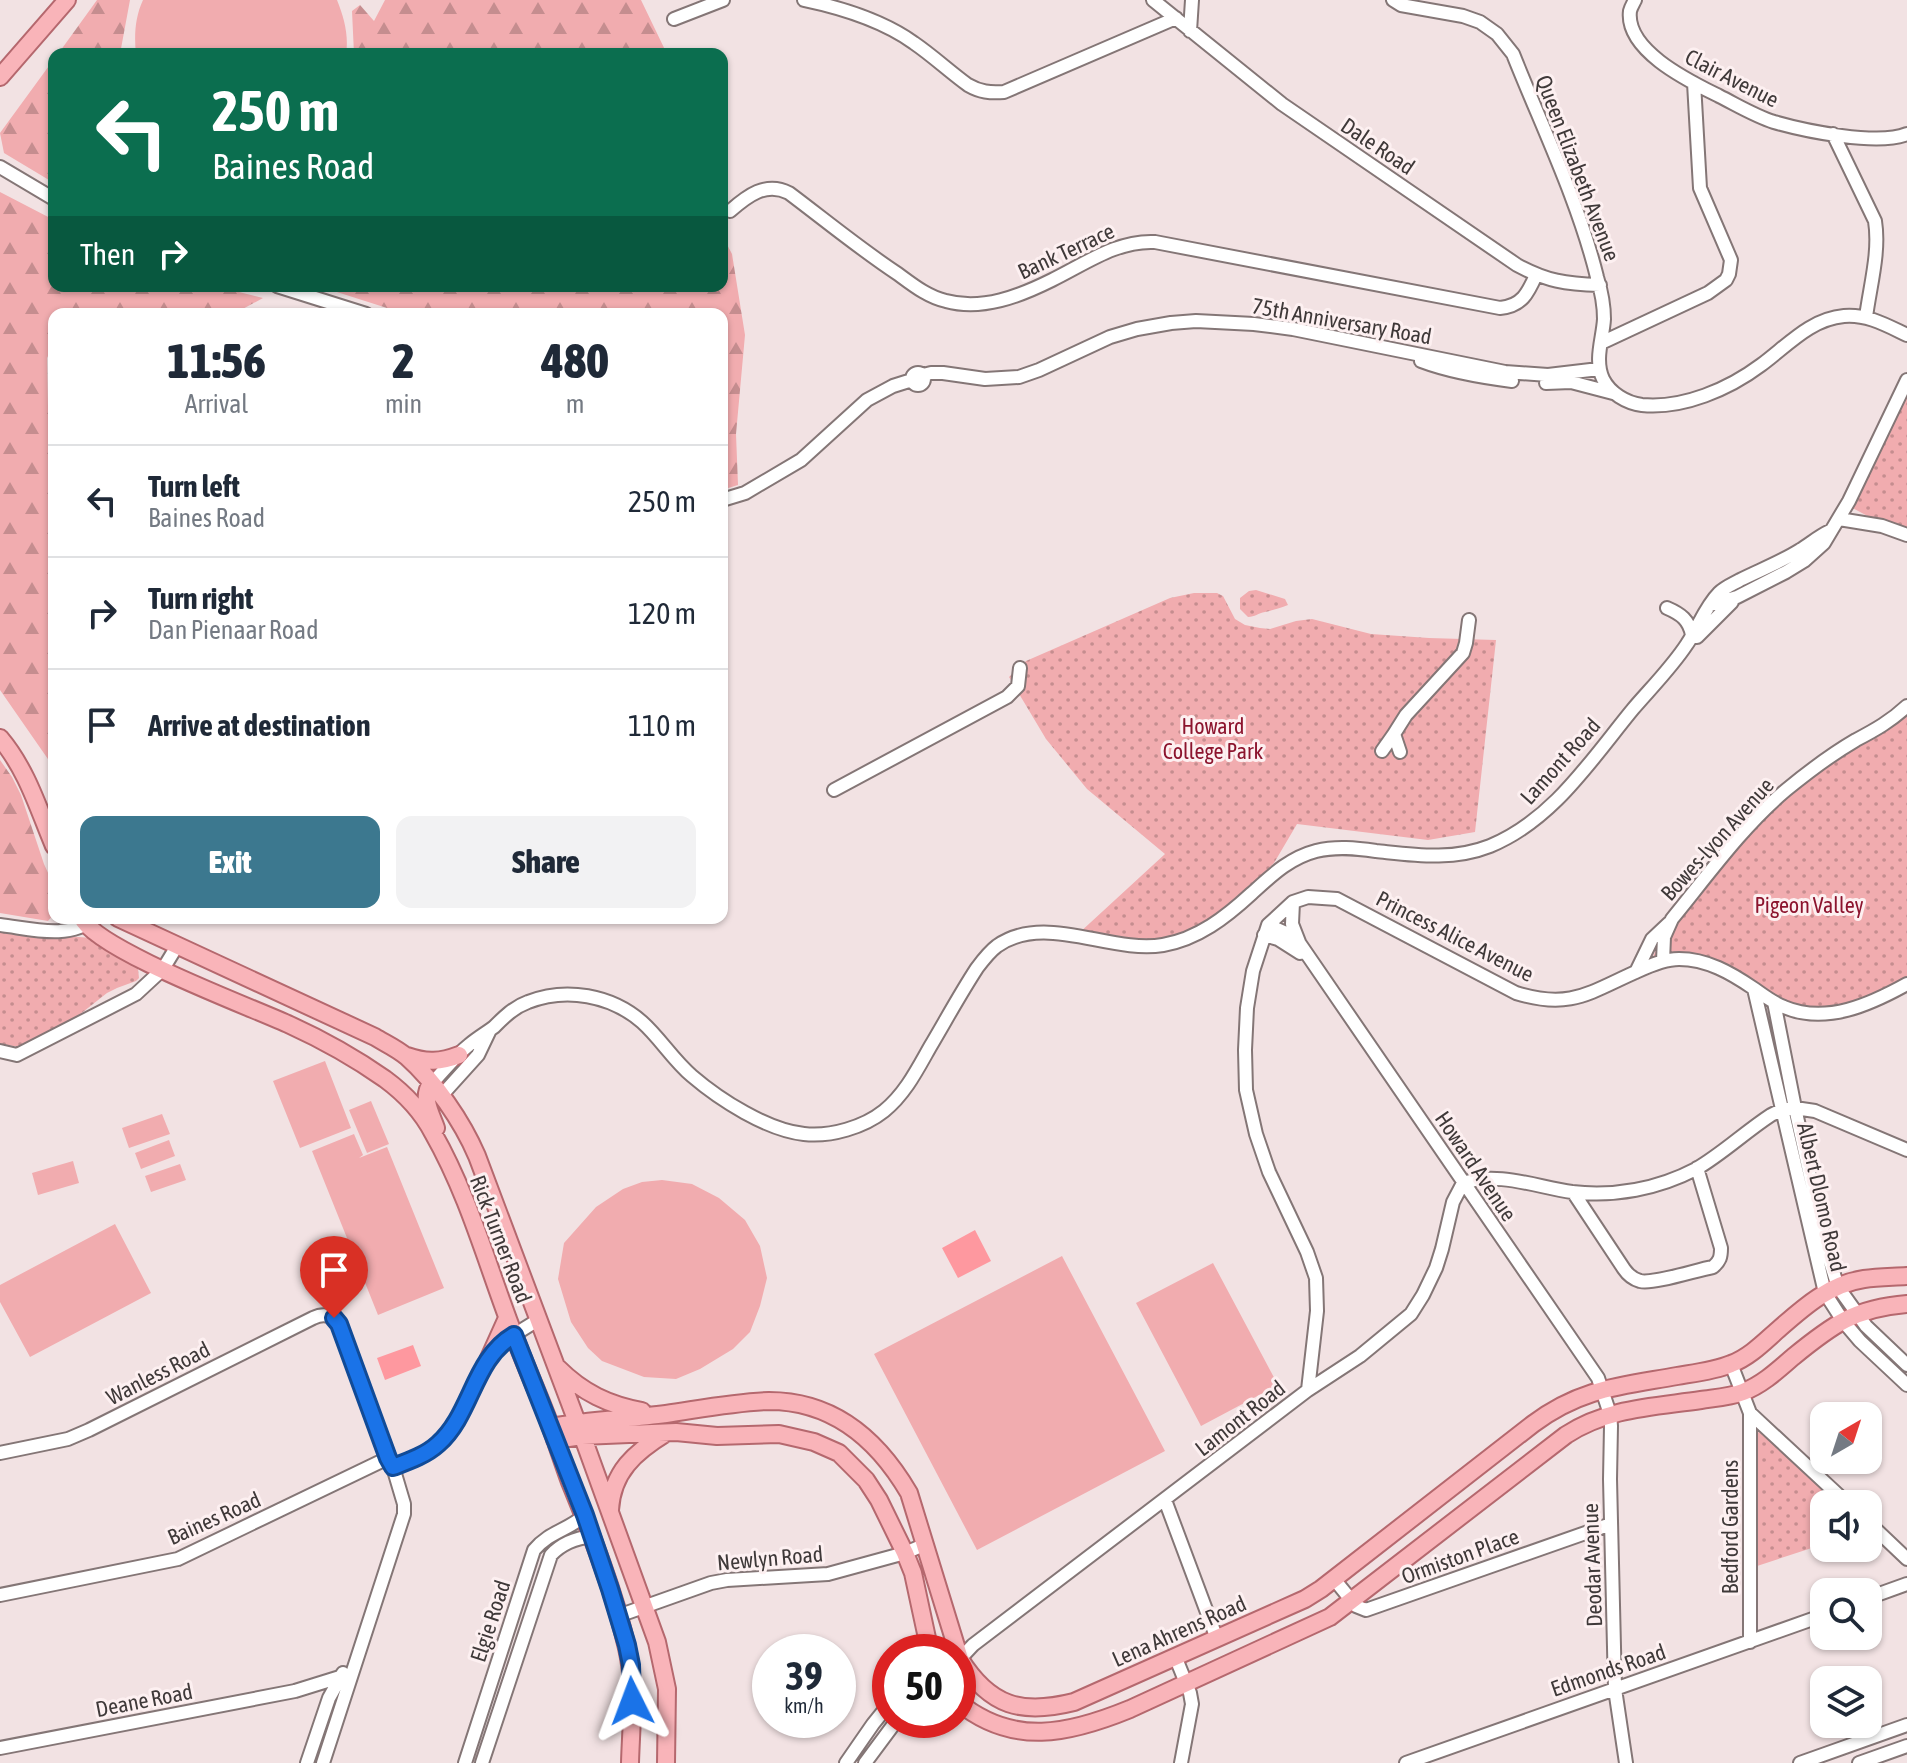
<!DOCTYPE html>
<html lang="en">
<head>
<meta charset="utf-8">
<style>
	:root { --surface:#fff; --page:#f2f2f3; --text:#1f2937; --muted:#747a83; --line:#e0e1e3; --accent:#3c788f }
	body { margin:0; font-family:"Asap Condensed",sans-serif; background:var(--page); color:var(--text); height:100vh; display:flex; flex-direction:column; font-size:30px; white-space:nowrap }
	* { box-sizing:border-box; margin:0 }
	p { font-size:26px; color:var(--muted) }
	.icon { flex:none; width:44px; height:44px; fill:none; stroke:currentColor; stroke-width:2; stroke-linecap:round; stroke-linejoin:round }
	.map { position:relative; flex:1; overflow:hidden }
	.drawer { position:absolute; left:48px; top:308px; width:680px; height:616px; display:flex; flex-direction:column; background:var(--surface); border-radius:16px; box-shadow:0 2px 6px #0004 }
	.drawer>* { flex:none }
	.top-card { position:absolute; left:48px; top:48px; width:680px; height:244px; border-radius:16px; box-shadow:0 2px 6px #0004; background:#0b6e4f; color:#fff; overflow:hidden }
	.needle { width:52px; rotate:39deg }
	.buttons { position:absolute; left:1810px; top:1402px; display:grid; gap:16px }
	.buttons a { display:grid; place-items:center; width:72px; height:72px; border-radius:16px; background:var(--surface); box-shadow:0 2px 6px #0004; font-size:40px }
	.speed { position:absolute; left:752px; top:1634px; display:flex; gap:16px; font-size:40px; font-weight:700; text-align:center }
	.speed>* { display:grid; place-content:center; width:104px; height:104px; border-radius:50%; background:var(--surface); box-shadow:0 2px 6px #0004; line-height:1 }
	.speed small { font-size:20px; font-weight:400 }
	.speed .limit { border:12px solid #d22; background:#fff; color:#111 }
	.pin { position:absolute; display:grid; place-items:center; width:68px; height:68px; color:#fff; margin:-82px -34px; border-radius:50% 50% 50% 0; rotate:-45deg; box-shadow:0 0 8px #0007 }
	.pin .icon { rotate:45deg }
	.me { position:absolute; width:88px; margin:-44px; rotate:357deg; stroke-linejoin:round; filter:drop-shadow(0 0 6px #0008) }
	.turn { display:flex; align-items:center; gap:28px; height:168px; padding:0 32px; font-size:36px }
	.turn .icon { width:104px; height:104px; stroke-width:2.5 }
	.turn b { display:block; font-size:56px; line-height:68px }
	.then { display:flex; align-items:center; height:76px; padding:0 32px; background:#0003; gap:16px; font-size:30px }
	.eta { display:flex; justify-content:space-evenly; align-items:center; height:136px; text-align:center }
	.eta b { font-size:48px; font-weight:800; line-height:56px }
	.button { display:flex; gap:16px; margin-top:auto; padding:16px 32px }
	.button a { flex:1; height:92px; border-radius:16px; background:var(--accent); color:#fff; font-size:32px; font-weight:800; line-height:92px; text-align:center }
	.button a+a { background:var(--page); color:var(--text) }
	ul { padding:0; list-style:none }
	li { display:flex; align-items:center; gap:24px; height:112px; padding:0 32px; border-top:2px solid var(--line) }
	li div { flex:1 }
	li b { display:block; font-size:30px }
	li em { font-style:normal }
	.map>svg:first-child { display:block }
</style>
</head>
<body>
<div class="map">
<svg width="1907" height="1763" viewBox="0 0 1907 1763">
	<defs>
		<pattern id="green-dots" width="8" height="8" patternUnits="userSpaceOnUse" patternTransform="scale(2)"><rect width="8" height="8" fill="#f1acaf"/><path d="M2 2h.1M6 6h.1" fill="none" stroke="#c58d8f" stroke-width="1.8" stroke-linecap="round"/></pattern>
		<pattern id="forest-firs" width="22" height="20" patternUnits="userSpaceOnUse" patternTransform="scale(2)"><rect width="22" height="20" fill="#f1acaf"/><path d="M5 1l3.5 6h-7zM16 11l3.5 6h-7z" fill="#c58d8f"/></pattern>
	</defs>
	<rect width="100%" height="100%" fill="#f2e2e3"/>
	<path fill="url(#green-dots)" d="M1907,377V537L1845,504Z
		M1256,590L1285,599L1288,605C1280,608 1273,610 1265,612C1258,613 1255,617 1248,617L1240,609V598L1249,591Z
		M1194,593H1217L1223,596L1235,619L1245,625L1260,628L1270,629L1296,621L1312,619L1371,634L1429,638L1496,640L1475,832L1428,840L1297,824L1274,863L1229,908L1195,928L1162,940H1108L1078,934L1165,854L1087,789L1046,739L1009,677L1026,661L1170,598Z
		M1907,704V981L1845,1007L1805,1008L1774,1002L1714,965L1651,962L1666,923L1757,815Z
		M0,931L92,938L100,946L135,965L138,969L139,978L136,981L117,988L107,993L74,1019L30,1043L20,1047L0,1044Z
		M1759,1432L1767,1437L1838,1504H1824V1544L1751,1568L1755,1434Z"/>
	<path fill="url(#forest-firs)" d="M97,0H130L120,54H58Z
		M385,0H641L667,54H354L352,11L360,5L374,21Z
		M54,59V183L4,153L0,133Z
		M0,192L54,220V286H215L263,298L239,311L217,314H54V344L47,358L49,454H54V771L50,762L0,690Z
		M722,235L732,254L745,335L736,434L738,485L722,490V314H397L387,308L318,286H722Z
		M0,760L12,777L21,795L44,864L54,886V914L48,921L0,913Z"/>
	<path fill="#f1acaf" d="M143,0H337C344,17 349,36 346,54H136C134,36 135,17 143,0Z
		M325,1061L351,1128L300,1148L273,1081Z
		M371,1101L389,1144L367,1153L349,1110Z
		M162,1114L170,1134L129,1148L122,1128Z
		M354,1134L363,1155L359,1158L387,1147L444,1288L378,1315L312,1151Z
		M169,1140L175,1156L141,1169L135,1153Z
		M73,1161L79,1183L38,1195L32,1173Z
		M180,1164L186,1180L151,1192L145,1176Z
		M662,1180L692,1184L719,1198L745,1220L760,1246L767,1278L760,1306L750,1332L733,1349L700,1369L676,1379L644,1377L602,1361L588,1348L571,1322L558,1279L564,1243L596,1207L623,1189L642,1182Z
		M115,1224L151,1293L30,1357L0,1302V1285Z
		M1062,1256L1165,1451L977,1550L874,1354Z
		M1213,1263L1278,1385L1201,1426L1136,1303Z"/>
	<path fill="#fe989f" d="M975,1230L991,1261L958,1278L942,1248Z
		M413,1345L421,1366L385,1380L377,1358Z"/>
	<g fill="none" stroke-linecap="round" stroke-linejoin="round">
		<defs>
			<path id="minor" d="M804,0C842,8 882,20 914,43C933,56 950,72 968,85C980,92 990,93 1004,92L1176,18
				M1153,0L1282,104L1517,265C1547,281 1565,284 1600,285
				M1393,0L1401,5L1463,16L1480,22L1497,34L1513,54C1542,127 1578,200 1597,277C1601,290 1604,305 1604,319C1603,338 1594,360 1603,379C1610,393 1626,403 1642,405C1683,409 1729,389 1761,365C1787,346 1810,319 1844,316C1867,314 1886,325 1907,335
				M1635,0C1633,4 1631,7 1630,11C1625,51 1691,82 1719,96C1737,105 1755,116 1774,122C1805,131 1878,146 1907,134
				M674,19L723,0
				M1190,31L1192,0
				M1833,134L1875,221C1880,252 1870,286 1866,317
				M0,167L54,199
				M730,211C747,196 766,181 789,193C825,220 860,249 898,274C913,285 928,297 946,301C982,311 1020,296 1052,280C1085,264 1117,240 1155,242L1500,308C1522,306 1528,293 1536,275
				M277,286L366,314
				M1601,343L1708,293L1726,280L1729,274L1731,260L1700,188L1694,83
				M1421,361C1450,372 1480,377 1512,381
				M912 379a6 6 0 1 1 12 0a6 6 0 1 1-12 0Z
				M923,375L931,373H943L985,379L1019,377L1039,370L1110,337L1137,329L1171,323L1196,321L1254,324L1293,329L1505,372L1548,375L1599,369
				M1546,383L1571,382L1613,393
				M722,500L745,493L801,460L867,400L893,386L912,380
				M1839,519L1882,526L1907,535
				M1710,605L1737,597L1786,572L1804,561L1824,543L1849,501L1907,380
				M1667,608C1681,614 1689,620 1692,635
				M1697,637L1732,602
				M1382,751L1394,734
				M1400,752L1394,734L1406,715L1463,653L1466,643L1469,620
				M834,790L1007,697L1018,686L1020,668
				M1293,902L1292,924L1299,942
				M0,925C33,929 68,940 96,918
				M1268,925L1286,933L1300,944L1598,1378L1610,1414L1611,1426L1610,1479L1615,1689L1626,1763
				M1264,935L1278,939L1300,953
				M1663,961L1664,937L1672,919C1708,875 1742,827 1786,790C1808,772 1832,754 1856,740C1875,730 1891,721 1907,706
				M1636,972L1652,939L1669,923
				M1754,989L1825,1293L1843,1321L1860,1341L1907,1385
				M1774,1002L1795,1108L1827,1252L1838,1287L1866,1326L1907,1365
				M0,1051L17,1055L136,994L163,969L177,946
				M431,1084C444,1071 455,1056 469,1045C477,1038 486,1033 494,1027C504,1017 514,1007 528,1002C566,987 611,995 642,1022C660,1038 673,1060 692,1076C720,1100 767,1130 804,1134C831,1137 864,1127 884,1111C905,1094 917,1070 930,1047C946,1020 960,994 977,968C983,960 989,952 997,946C1045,912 1110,954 1163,945C1198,939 1226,917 1251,894C1271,876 1289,858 1316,851C1336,846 1356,848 1376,851C1415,855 1452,861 1490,846C1553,820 1591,760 1633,709C1651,688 1672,667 1687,644C1698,628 1705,607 1719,593C1725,587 1733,584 1740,580C1760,570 1781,562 1800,550C1810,544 1819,536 1830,531
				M441,1096L478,1055L489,1032
				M1573,1192L1624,1269C1628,1275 1633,1279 1640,1281C1655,1284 1696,1270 1713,1267C1720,1261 1721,1257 1721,1248L1697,1168
				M509,1338L538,1320
				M1731,1364L1750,1413V1642
				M1308,1390L1360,1356L1411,1314L1423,1295L1436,1268L1442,1249L1453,1202L1463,1183C1497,1171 1537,1187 1572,1192C1614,1197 1658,1189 1696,1169C1722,1154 1745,1132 1771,1115L1781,1110L1795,1108L1815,1111L1907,1150
				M1750,1413L1848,1504
				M0,1453L68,1439L89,1430L313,1318C324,1313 331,1315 339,1324L393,1467L404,1504V1514L323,1763
				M393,1467C443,1449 451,1431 474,1386C480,1375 485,1363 493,1354
				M1165,1500L1217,1639
				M1868,1522L1907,1559
				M1334,1579L1356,1606L1366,1610L1611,1524
				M0,1595L178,1559L388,1458
				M1868,1598L1907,1584
				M618,1616L711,1583L727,1580L828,1574L905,1553L926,1544
				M1175,1656L1190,1693L1192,1704L1181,1763
				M958,1661L973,1645L1308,1390L1317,1311L1316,1278L1307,1252L1269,1172L1256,1134L1246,1090L1245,1050L1247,1008L1253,971L1268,925L1293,902L1308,897L1337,899L1516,993C1571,1010 1590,992 1638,971C1651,965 1665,959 1679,959C1707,959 1731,973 1753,988C1763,995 1773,1003 1784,1007C1826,1025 1871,1004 1907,984
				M0,1748L295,1691L340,1677
				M307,1763L329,1698L343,1673
				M465,1763L534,1550C550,1531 567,1531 585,1515
				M482,1763L551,1555C562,1543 576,1538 592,1536
				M846,1763L873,1724L890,1703
				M865,1763L897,1720
				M1406,1763L1824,1615
				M1800,1763L1907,1725
				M1859,1763L1907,1746"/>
			<path id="major" d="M0,77L67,0
				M0,738C27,770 38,808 54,846
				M82,918C97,950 251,1007 290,1025C323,1040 355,1058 385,1079C404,1093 422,1112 433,1133C469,1196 488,1268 514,1335C525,1365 539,1395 550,1425C557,1444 563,1463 570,1482C592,1536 614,1591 627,1648C636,1686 631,1725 630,1763
				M118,918L375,1037C385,1043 398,1049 407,1057C435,1082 462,1121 477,1156L586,1446L657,1642L667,1689L666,1763
				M407,1056C426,1063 441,1062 459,1055
				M431,1084C421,1097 431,1114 436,1128
				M489,1358L507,1318
				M558,1368C583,1393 609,1405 642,1411
				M551,1427C589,1420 628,1419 666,1414C700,1409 735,1402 769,1401C834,1401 878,1440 909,1493L960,1659C990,1707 1022,1715 1074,1702L1305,1599L1321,1589L1533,1424C1581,1388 1621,1386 1677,1376C1695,1373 1714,1371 1731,1364C1750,1357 1765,1341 1780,1328C1805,1306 1830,1284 1864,1279C1878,1277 1893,1277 1907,1276
				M555,1440L582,1436L676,1432L717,1436L779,1434L814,1442L839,1453L866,1480L879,1500L905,1553L913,1573L930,1652
				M610,1510C612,1472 635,1452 666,1433
				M958,1702C1013,1747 1069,1734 1130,1709L1330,1617L1566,1435C1607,1408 1653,1407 1701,1400C1714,1398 1730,1397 1743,1392C1762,1385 1778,1370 1793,1357C1832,1325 1855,1308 1907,1304"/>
		</defs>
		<use href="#minor" stroke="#847676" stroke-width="16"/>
		<use href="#major" stroke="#b5686e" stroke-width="20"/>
		<use href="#minor" stroke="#fff" stroke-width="12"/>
		<use href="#major" stroke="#f9b4b9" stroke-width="16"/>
	</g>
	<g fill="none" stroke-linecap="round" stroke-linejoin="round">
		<defs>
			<path id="route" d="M334,1318L339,1324L388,1458L393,1467C409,1461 426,1455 438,1444C472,1414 473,1359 514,1335L585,1515L610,1589L627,1645L631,1665L632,1701"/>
		</defs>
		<use href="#route" stroke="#114b97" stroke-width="20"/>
		<use href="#route" stroke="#1a73e8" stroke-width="14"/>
	</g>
	<g text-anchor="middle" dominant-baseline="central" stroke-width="6" stroke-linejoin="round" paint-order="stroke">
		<g font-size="22" fill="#3f3939" stroke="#fdf0f1">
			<text transform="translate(1732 78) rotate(27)">Clair Avenue</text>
			<text transform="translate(1378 146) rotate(34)">Dale Road</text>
			<text transform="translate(1578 168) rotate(69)">Queen Elizabeth Avenue</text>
			<text transform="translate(1066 251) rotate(-25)">Bank Terrace</text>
			<text transform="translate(1342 321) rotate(10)">75th Anniversary Road</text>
			<text transform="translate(1560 761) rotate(-48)">Lamont Road</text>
			<text transform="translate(1717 839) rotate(-48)">Bowes-lyon Avenue</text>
			<text transform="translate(1455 936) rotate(27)">Princess Alice Avenue</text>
			<text transform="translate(1476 1166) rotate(56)">Howard Avenue</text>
			<text transform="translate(1822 1197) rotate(77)">Albert Dlomo Road</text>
			<text transform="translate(501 1239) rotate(69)">Rick Turner Road</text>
			<text transform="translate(158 1373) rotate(-27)">Wanless Road</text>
			<text transform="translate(1240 1418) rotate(-38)">Lamont Road</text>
			<text transform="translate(214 1518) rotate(-24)">Baines Road</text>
			<text transform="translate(1730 1527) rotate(-90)">Bedford Gardens</text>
			<text transform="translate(1460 1556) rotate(-20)">Ormiston Place</text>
			<text transform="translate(770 1558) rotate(-5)">Newlyn Road</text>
			<text transform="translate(1592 1565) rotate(-92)">Deodar Avenue</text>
			<text transform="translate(490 1621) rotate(-72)">Elgie Road</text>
			<text transform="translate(1179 1631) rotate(-24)">Lena Ahrens Road</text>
			<text transform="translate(1608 1670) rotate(-19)">Edmonds Road</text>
			<text transform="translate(144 1700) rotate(-11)">Deane Road</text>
		</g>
		<g font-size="22" fill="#8c142e" stroke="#fdf0f1">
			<text x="1213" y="726">Howard<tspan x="1213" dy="25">College Park</tspan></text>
			<text x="1809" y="905">Pigeon Valley</text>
		</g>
	</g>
</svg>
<div class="buttons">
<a><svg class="needle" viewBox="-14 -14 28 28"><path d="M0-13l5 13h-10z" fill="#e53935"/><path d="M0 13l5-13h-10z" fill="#747a83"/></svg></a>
<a><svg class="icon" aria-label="sound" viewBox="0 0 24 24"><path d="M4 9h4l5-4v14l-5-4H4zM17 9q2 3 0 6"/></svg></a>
<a><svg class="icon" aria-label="search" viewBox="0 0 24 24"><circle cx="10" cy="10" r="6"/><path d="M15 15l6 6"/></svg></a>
<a><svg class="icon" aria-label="layers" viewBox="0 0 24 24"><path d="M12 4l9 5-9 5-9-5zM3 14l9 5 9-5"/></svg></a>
</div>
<div class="speed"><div>39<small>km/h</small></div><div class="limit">50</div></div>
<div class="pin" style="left:334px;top:1318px;background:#d93025"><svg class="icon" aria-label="arrive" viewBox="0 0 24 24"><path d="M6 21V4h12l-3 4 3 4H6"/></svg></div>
<svg class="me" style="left:632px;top:1701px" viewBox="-20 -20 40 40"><path d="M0-17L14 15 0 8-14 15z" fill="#1a73e8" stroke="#fff" stroke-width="4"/></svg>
<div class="top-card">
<div class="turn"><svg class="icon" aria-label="left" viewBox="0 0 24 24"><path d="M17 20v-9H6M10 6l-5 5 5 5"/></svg><div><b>250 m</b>Baines Road</div></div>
<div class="then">Then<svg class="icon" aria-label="right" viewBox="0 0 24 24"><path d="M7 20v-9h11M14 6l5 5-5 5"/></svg></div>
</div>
<section class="drawer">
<div class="eta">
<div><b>11:56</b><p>Arrival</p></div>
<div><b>2</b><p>min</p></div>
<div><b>480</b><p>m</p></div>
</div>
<ul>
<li><svg class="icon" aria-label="left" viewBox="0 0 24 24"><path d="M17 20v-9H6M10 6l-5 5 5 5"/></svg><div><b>Turn left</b><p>Baines Road</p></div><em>250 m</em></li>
<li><svg class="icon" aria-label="right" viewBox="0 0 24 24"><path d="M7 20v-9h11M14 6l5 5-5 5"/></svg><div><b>Turn right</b><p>Dan Pienaar Road</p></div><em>120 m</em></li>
<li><svg class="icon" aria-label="arrive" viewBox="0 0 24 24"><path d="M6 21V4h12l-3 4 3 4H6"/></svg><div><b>Arrive at destination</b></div><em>110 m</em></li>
</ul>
<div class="button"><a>Exit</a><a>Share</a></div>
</section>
</div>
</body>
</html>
